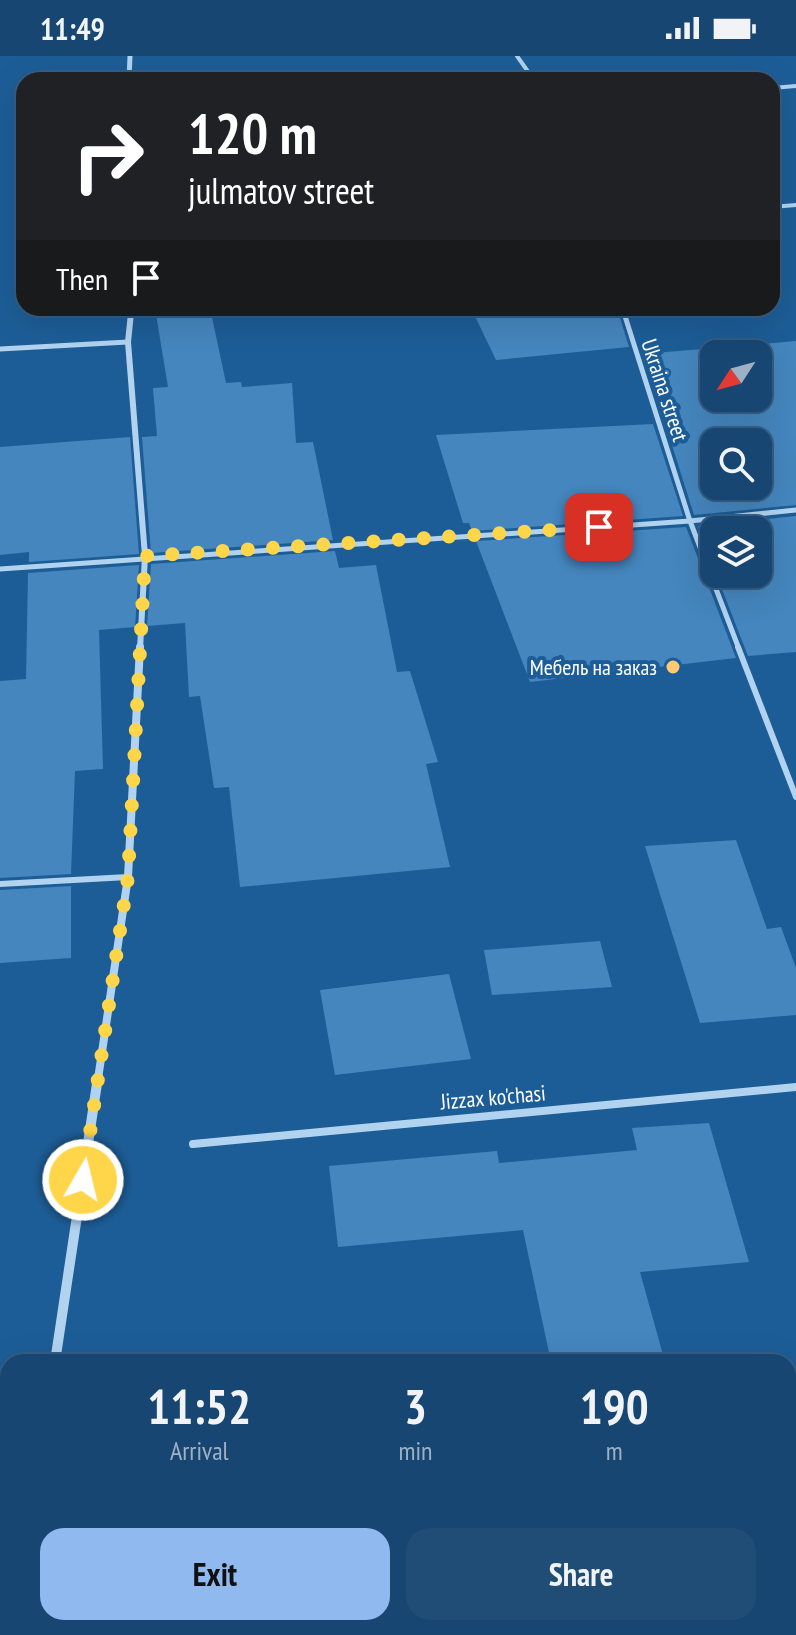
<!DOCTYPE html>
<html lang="en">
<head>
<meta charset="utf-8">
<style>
	:root { --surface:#164671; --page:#1f4d76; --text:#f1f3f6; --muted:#9eb1c3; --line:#355e84; --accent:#90b9f0 }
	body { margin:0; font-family:"PT Sans Narrow",sans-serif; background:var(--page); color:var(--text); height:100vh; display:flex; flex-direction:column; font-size:30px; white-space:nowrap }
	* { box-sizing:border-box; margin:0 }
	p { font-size:26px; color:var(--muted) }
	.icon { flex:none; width:44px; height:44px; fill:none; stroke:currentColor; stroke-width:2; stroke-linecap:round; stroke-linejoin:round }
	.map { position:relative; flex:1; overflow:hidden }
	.side { position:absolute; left:0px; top:1298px; width:796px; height:282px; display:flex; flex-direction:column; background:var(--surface); border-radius:24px 24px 0 0; box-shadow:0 8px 32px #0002,0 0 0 2px var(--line) }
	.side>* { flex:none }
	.top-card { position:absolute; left:16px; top:16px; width:764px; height:244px; border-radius:24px; box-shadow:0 8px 32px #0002,0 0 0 2px var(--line); background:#202124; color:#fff; overflow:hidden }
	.needle { width:52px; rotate:234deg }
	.fabs { position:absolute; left:700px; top:284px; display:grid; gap:16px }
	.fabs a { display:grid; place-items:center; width:72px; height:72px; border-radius:16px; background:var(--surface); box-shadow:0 8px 32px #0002,0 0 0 2px var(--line); font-size:40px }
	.pin { position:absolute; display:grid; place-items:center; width:68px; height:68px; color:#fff; margin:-34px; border-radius:16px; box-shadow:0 4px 12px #0006 }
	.me { position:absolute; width:88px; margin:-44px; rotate:8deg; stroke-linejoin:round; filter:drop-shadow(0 0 6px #0008) }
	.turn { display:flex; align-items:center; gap:28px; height:168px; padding:0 40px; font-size:36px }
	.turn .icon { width:104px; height:104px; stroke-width:2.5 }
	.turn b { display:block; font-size:56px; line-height:68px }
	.then { display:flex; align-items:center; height:76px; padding:0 40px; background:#0003; gap:16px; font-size:30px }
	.eta { display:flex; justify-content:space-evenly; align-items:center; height:136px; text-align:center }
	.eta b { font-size:48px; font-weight:800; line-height:56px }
	.action { display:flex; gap:16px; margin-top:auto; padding:16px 40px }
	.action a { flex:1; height:92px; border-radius:24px; background:var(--accent); color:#111; font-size:32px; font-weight:800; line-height:92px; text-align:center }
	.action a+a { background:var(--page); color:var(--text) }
	.status { display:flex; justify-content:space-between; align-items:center; height:56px; padding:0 40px; background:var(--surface); direction:ltr }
	.status svg { height:22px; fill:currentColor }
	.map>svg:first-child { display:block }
</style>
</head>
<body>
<div class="status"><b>11:49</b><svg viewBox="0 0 49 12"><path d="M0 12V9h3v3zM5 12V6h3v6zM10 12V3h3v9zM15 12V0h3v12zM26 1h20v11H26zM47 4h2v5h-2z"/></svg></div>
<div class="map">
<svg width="796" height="1579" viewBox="0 0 796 1579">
	<rect width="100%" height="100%" fill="#1d5d97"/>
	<path fill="#4586be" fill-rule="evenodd" d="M155,252H210L226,327L241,326L242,331L292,327L296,387L313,386L333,484L151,497L142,381L157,380L153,332L168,331Z
		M471,252H617L629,291L496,304Z
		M796,285V449L694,459L665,367H677L649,316L643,298ZM714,298H758V342H714ZM714,386H758V430H714Z
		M653,368L683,460L472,475L469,467H463L436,379Z
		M130,381L139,498L29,506V496L0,499V391Z
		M796,460V596L748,600L716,518H758V474H714V512L698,470Z
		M686,471L736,602L530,626L476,485Z
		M335,495L339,512L376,509L397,616L410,615L438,706L426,708L450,811L240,831L229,731L214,732L200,640L189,641L185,567L147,570L151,508Z
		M139,509L135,571L99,574L103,713L75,715L71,818L0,822V625L26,623L28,517Z
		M736,784L767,873L781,871L796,912V959L700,967L645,790Z
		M71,830V902L0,907V834Z
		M600,885L612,931L492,939L484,894Z
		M449,918L471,1003L335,1019L320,934Z
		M709,1067L749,1206L640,1216L665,1306H551L523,1174L338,1191L329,1110L497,1095L499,1107L637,1094L632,1072Z"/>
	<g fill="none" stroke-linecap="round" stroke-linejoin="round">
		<path stroke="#b1d3f0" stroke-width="4" d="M517,0L534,24
			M772,32L796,30
			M772,151L796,149
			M622,252L624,259"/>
		<path stroke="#b1d3f0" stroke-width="5" d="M624,257L690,465L739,593
			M0,293L128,286
			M0,513L690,465L796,454"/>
		<path stroke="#b1d3f0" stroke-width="6" d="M738,591L796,741
			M0,828L128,821"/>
		<path stroke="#b1d3f0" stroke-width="8" d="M193,1088L796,1031"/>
		<path stroke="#b1d3f0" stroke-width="5" d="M129,24L130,0
			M130,259L131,252"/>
		<path stroke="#b1d3f0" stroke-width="6" d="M131,257L128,286L145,500L140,593"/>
		<path stroke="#b1d3f0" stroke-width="8" d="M98,1023L128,821L140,591"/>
		<path stroke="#b1d3f0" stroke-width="10" d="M55,1306L98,1021
			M96,1572L98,1579"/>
	</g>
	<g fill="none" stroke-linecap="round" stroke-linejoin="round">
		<path stroke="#ffd54a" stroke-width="14" stroke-dasharray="0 25.2" d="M83,1124L128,821L145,500L599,471"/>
	</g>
	<circle fill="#ffc970" stroke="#1d5d97" stroke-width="3" cx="673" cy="611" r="8"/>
	<g text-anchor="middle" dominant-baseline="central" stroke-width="8" stroke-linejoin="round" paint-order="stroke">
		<g font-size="22" fill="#fff" stroke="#1d5d97">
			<text transform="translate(665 334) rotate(72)">Ukraina street</text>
			<text transform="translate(493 1041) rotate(-5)">Jizzax ko'chasi</text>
		</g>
		<g font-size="22" fill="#fff" stroke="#1d5d97" text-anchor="end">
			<text x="657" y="611">Мебель на заказ</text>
		</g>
	</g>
</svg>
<div class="fabs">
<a><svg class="needle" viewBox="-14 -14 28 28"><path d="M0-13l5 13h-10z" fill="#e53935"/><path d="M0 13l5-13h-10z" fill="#9eb1c3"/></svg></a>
<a><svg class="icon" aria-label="search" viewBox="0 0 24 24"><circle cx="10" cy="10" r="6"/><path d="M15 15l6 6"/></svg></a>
<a><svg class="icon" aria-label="layers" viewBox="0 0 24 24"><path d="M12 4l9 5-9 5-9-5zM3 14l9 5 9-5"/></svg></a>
</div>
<div class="pin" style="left:599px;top:471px;background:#d93025"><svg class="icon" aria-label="arrive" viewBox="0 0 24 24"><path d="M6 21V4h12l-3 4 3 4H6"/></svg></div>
<svg class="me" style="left:83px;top:1124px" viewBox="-20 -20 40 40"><circle r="17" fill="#ffd54a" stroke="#fff" stroke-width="3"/><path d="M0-11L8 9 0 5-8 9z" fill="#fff"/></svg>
<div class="top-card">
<div class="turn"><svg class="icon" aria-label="right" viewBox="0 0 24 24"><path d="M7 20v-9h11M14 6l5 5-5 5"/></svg><div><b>120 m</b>julmatov street</div></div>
<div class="then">Then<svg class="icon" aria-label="arrive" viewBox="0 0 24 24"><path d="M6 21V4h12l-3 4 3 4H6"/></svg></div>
</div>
<section class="side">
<div class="eta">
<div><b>11:52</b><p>Arrival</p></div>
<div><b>3</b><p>min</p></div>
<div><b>190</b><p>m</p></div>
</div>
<div class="action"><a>Exit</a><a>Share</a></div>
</section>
</div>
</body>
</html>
